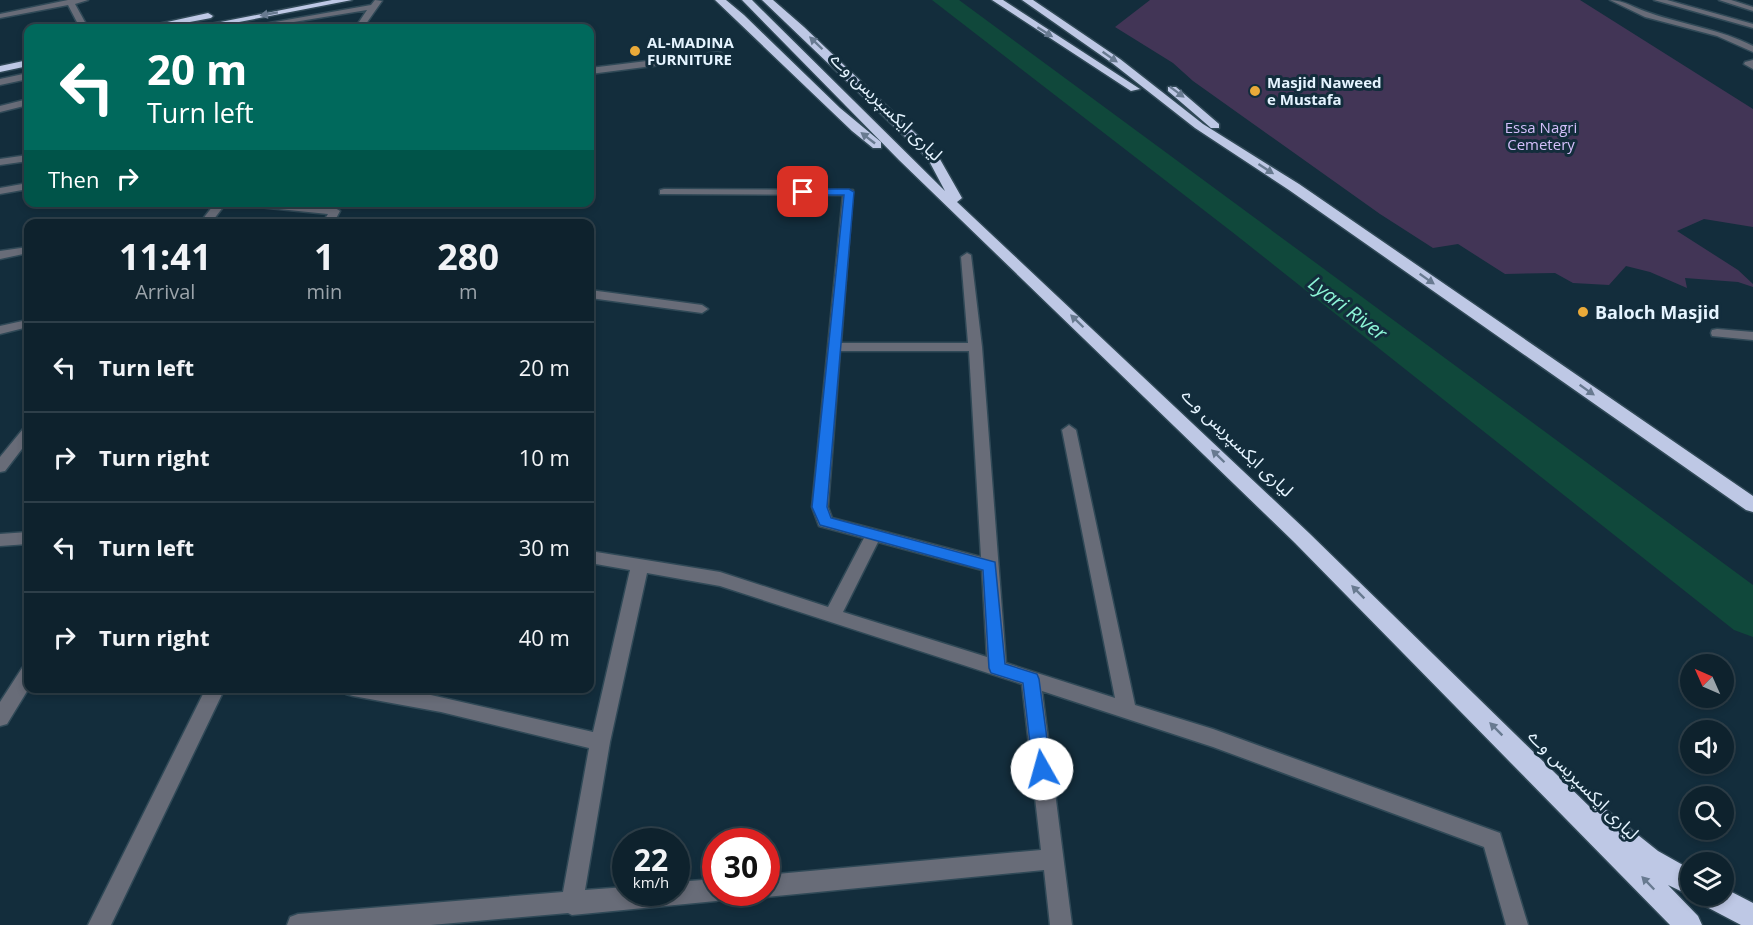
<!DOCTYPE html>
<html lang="en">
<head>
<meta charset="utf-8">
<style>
	:root { --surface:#0e222d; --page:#1c2f39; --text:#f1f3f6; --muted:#9ba4aa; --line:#2e3f49 }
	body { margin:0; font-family:"Open Sans","Noto Sans Arabic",sans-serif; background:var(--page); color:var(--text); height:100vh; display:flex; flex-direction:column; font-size:22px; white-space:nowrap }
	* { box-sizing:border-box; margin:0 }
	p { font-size:20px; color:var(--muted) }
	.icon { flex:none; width:33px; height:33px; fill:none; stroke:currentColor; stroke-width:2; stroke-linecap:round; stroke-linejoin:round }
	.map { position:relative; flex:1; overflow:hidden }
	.details { position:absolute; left:24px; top:219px; width:570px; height:474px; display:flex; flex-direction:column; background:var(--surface); border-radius:12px; box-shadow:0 3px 9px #0003,0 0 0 2px var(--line) }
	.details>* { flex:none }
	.guide { position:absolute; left:24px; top:24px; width:570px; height:183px; border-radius:12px; box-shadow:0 3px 9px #0003,0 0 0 2px var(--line); background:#00695c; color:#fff; overflow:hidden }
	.needle { width:39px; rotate:315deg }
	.controls { position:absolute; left:1680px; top:654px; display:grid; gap:12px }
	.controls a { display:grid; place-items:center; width:54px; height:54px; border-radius:50%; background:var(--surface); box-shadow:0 3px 9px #0003,0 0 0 2px var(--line); font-size:30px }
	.speed { position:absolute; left:612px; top:828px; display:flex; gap:12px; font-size:30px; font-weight:700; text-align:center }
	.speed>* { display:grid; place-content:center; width:78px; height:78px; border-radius:50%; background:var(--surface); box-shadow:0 3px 9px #0003,0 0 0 2px var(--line); line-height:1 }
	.speed small { font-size:15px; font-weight:400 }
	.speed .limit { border:9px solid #d22; background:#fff; color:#111 }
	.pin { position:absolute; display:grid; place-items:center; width:51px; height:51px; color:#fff; margin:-26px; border-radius:12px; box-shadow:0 3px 9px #0006 }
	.me { position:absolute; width:66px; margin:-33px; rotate:353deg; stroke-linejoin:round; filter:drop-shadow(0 0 4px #0008) }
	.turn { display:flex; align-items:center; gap:21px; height:126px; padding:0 24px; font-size:27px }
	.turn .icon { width:78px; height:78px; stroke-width:2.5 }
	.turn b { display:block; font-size:42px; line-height:51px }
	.then { display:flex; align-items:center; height:57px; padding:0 24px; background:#0003; gap:12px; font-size:22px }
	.eta { display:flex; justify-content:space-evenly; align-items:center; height:102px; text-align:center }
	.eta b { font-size:36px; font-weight:700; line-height:42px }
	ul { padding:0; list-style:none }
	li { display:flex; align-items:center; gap:18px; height:90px; padding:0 24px; border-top:2px solid var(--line) }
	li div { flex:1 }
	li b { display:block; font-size:22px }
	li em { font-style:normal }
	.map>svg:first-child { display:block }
</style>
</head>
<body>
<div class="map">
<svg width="1753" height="925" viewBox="0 0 1753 925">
	<rect width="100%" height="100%" fill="#132d3c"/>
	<path fill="#423556" d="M1150,0H1580L1753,109V227L1704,219L1677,231L1738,270L1753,284V287L1738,282L1685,278L1687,288L1650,272L1626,266L1609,285L1573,283L1555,273L1505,274L1458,244L1433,248L1380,214L1193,81L1173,63L1115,27Z"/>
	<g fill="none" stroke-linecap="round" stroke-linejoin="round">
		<path fill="#10483b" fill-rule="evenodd" d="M932,0H959L1753,585V637L1734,630L1236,235Z"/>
		<defs>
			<path id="street" d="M88,0L75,4L86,24L82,26L78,24L68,5L0,18V14L68,0Z
				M375,0L382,1L363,28H355L367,10L257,28H241L371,5Z
				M1610,0C1624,0 1636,9 1650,13C1684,25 1720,29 1753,46V52L1717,36L1645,17Z
				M1654,0H1667L1753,24V28Z
				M1719,0H1731L1753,7V11Z
				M720,52L724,55L723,57L590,74V68Z
				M1753,60V69L1744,64L1745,62Z
				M28,73V79L0,85V79Z
				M28,99V105L0,112V106Z
				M28,155V161L0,165V159Z
				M28,183V189L0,194V188Z
				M664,189L853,190L841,343H968L961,257L967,253L971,255L982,347L1006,663L1115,698L1062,430L1069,425L1076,430L1135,705L1213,729L1500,833L1528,925H1506L1484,847L1213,747L1042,691L1072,925H1050L1044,870L766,897L758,892H766V875L1041,850L1022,684L720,586L647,573L610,742L585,890L626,887V892H676V882L716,879V892H726L724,898L716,901L572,915L568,913L431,925H287L290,917L298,914L563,892L589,748L441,712L353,696L346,694L344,688H400L593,732L630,570L590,563V551L720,572L828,607L864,538L819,526L812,507L843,195L660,194V190ZM840,351H969L981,557L832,518L828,507ZM878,542L982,570L987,657L843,612Z
				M216,202H227L210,224H199Z
				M233,202H279L335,208L340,211L333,224H322L328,214L238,205Z
				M28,247V253L0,259V251Z
				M590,290L702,305L708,309L702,313L590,298Z
				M27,320L28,327L0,334V326Z
				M1717,329L1753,332V340L1712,336L1711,333L1712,330Z
				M28,427V441L5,471L0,472V457L23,429Z
				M28,532V544L0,546V534Z
				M28,666L29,688L7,724L0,726V702L22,668Z
				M206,688H225L111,925H88Z"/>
			<path id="highway" d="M332,0H352L208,28H190Z
				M715,0H726L744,15L840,108L881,142V148H873L852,131Z
				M742,0H752L945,191L928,159L762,0H773L804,27L937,154L962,198L957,202L1309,533L1593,810L1599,807L1608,811L1658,851L1690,869L1691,896L1668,885L1698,916L1702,925H1670L1295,543L899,160Z
				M992,0H1003L1140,89L1131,91Z
				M1022,0H1033L1120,59L1203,124L1299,184L1753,496V512L1746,510L1289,190L1195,128L1112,63Z
				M208,13L213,16L211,18L158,28H140Z
				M28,60V66L0,72V66Z
				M1168,87H1176L1219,124V128H1211L1168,91Z
				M1724,888L1753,903V925H1741L1703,905L1699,896H1724Z"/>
		</defs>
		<use href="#street" stroke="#304957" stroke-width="3"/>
		<use href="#highway" stroke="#304957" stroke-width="3"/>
		<use href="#street" fill="#686c78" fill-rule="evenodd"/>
		<use href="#highway" fill="#bec8e5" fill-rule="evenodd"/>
	</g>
	<defs><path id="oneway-solid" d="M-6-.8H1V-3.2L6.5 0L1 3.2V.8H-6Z" transform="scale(1.5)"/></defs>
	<g fill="#687a90">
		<use href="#oneway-solid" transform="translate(269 14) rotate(170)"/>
		<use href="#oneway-solid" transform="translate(1045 32) rotate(32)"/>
		<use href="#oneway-solid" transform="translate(816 43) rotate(-136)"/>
		<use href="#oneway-solid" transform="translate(1110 57) rotate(35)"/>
		<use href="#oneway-solid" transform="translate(1177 92) rotate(37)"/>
		<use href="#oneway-solid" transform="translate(868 138) rotate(-142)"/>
		<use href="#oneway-solid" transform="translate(1266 169) rotate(33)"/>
		<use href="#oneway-solid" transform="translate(1427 279) rotate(35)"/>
		<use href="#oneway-solid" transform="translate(1077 321) rotate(-136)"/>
		<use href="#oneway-solid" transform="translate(1587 390) rotate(35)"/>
		<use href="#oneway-solid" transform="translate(1218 456) rotate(-136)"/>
		<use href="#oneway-solid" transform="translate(1358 592) rotate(-135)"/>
		<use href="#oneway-solid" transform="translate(1496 729) rotate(-135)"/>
		<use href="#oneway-solid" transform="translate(1648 883) rotate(-134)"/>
	</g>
	<path fill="#1a73e8" stroke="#114b97" stroke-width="1.5" d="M849,189L854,192L827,507L831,518L995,562L1005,664L1037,674L1039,679L1051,769L1048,774L1042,777L1036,774L1033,769L1023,683L991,673L989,668L983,570L820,525L812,507L844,195H803L798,192L803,189Z"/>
	<g fill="#eaaa39" stroke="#132d3c" stroke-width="2">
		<circle cx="635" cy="51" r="6"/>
		<circle cx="1255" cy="91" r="6"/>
		<circle cx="1583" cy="312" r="6"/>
	</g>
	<g text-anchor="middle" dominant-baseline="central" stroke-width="6" stroke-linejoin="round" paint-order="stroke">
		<g font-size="15" font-weight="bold" fill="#e5f4ff" stroke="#132d3c" text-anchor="start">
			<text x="647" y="42">AL-MADINA<tspan x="647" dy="17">FURNITURE</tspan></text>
			<text x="1267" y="82">Masjid Naweed<tspan x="1267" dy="17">e Mustafa</tspan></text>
		</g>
		<g font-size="15" fill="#d4bffb" stroke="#132d3c">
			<text x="1541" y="127">Essa Nagri<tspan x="1541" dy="17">Cemetery</tspan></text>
		</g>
		<g font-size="18" fill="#e5f4ff" stroke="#132d3c">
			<text transform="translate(887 106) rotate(44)">لیاری ایکسپریس وے</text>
			<text transform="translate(1238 442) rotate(44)">لیاری ایکسپریس وے</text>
			<text transform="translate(1584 784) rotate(45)">لیاری ایکسپریس وے</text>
		</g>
		<g font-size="18" font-weight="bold" fill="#e5f4ff" stroke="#132d3c" text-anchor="start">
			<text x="1595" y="312">Baloch Masjid</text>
		</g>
		<g font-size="20" font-style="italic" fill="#8cf4d6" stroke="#132d3c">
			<text transform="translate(1348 308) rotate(37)">Lyari River</text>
		</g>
	</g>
</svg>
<div class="controls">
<a><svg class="needle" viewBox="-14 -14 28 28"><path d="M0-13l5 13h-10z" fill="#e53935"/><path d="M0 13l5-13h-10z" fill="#9ba4aa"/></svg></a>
<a><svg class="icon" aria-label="sound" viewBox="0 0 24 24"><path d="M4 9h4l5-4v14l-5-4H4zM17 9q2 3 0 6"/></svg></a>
<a><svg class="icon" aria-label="search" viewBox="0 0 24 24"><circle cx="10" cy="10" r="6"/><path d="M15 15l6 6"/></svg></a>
<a><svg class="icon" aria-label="layers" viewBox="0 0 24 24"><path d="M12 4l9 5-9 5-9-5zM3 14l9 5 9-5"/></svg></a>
</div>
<div class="speed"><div>22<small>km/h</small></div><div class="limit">30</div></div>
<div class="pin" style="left:803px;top:192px;background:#d93025"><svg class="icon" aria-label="arrive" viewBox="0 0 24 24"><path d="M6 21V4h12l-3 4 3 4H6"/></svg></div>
<svg class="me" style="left:1042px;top:769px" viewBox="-20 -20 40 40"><circle r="19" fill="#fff"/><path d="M0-13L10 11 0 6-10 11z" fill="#1a73e8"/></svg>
<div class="guide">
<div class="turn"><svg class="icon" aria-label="left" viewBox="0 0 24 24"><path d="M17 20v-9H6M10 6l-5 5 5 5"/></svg><div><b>20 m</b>Turn left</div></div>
<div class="then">Then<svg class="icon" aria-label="right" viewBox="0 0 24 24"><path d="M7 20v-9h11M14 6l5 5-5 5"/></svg></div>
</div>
<section class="details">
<div class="eta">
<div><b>11:41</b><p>Arrival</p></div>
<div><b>1</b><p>min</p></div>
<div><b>280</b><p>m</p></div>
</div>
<ul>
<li><svg class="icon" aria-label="left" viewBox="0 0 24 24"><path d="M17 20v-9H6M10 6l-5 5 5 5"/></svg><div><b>Turn left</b></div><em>20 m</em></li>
<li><svg class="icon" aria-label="right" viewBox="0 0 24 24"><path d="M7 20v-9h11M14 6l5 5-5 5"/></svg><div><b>Turn right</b></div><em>10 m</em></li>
<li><svg class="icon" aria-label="left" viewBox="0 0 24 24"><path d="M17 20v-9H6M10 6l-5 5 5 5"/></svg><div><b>Turn left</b></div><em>30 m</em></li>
<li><svg class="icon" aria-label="right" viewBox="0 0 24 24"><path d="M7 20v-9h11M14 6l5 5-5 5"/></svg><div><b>Turn right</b></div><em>40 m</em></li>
</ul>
</section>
</div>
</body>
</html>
